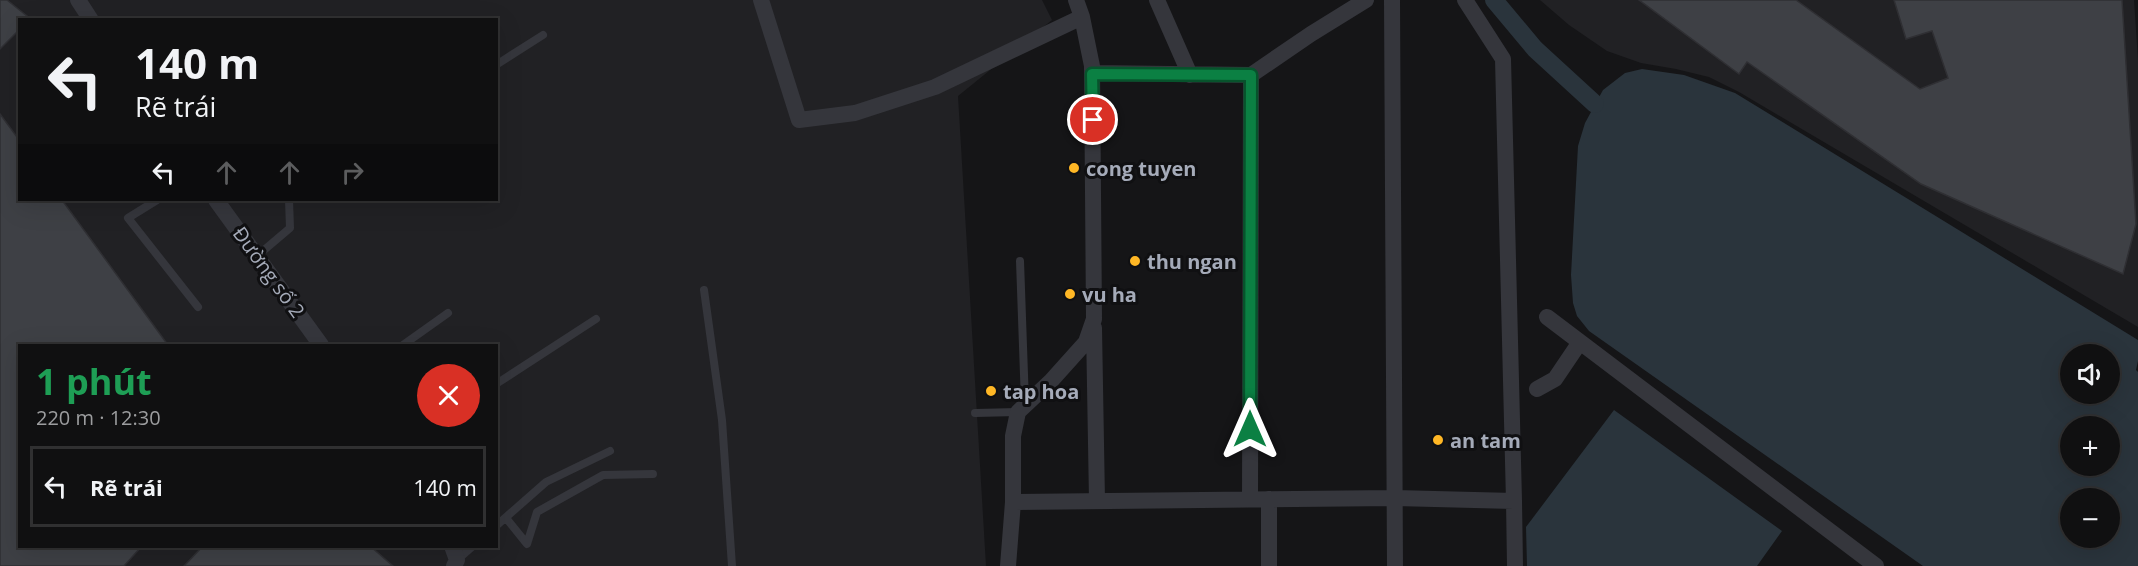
<!DOCTYPE html>
<html lang="vi">
<head>
<meta charset="utf-8">
<style>
	:root { --surface:#101011; --page:#19191a; --text:#f1f3f6; --muted:#9c9d9f; --line:#303031 }
	body { margin:0; font-family:"Open Sans",sans-serif; background:var(--page); color:var(--text); height:100vh; display:flex; flex-direction:column; font-size:22px; white-space:nowrap }
	* { box-sizing:border-box; margin:0 }
	p { font-size:20px; color:var(--muted) }
	.icon { flex:none; width:33px; height:33px; fill:none; stroke:currentColor; stroke-width:2; stroke-linecap:round; stroke-linejoin:round }
	.map { position:relative; flex:1; overflow:hidden }
	.panel { position:absolute; left:18px; top:344px; width:480px; height:204px; display:flex; flex-direction:column; background:var(--surface); border-radius:0px; box-shadow:0 6px 24px #0002,0 0 0 2px var(--line) }
	.panel>* { flex:none }
	.hud { position:absolute; left:18px; top:18px; width:480px; height:183px; border-radius:0px; box-shadow:0 6px 24px #0002,0 0 0 2px var(--line); background:#101011; color:var(--text); overflow:hidden }
	.buttons { position:absolute; left:2060px; top:344px; display:grid; gap:12px }
	.buttons a { display:grid; place-items:center; width:60px; height:60px; border-radius:50%; background:var(--surface); box-shadow:0 6px 24px #0002,0 0 0 2px var(--line); font-size:30px }
	.pin { position:absolute; display:grid; place-items:center; width:51px; height:51px; color:#fff; margin:-26px; border:3px solid #fff; border-radius:50%; box-shadow:0 2px 6px #0007 }
	.me { position:absolute; width:66px; margin:-33px; rotate:0deg; stroke-linejoin:round; filter:drop-shadow(0 0 4px #0008) }
	.turn { display:flex; align-items:center; gap:21px; height:126px; padding:0 18px; font-size:27px }
	.turn .icon { width:78px; height:78px; stroke-width:2.5 }
	.turn b { display:block; font-size:42px; line-height:51px }
	.lanes { display:flex; align-items:center; height:57px; padding:0 18px; background:#0003; justify-content:center; gap:30px; direction:ltr }
	.lanes .off { opacity:.35 }
	.round { display:grid; place-items:center; flex:none; width:63px; height:63px; border-radius:32px; background:var(--page) }
	.headline { display:flex; align-items:center; justify-content:space-between; height:102px; padding:0 18px }
	h1 { font-size:36px; font-weight:700; line-height:45px; color:#1e9e55 }
	ul { padding:0; list-style:none }
	li { display:flex; align-items:center; gap:18px; height:81px; margin:0 12px 9px; padding:0 6px; border:3px solid var(--line); border-radius:0px }
	li div { flex:1 }
	li b { display:block; font-size:22px }
	li em { font-style:normal }
	.map>svg:first-child { display:block }
</style>
</head>
<body>
<div class="map">
<svg width="2138" height="566" viewBox="0 0 2138 566">
	<rect width="100%" height="100%" fill="#151517"/>
	<path fill="#212124" fill-rule="evenodd" d="M0,0H1042L1052,20L958,96L986,566H0ZM20,20H496V200H20ZM20,345H496V546H20Z
		M1540,0H2134L2138,60V327L1739,92L1709,77L1676,69L1641,63L1607,51L1569,25Z"/>
	<path fill="#2a343c" fill-rule="evenodd" d="M1642,69L1684,75L1735,93L2138,340V361L2136,370L2138,372V566H1923L1589,331L1577,316L1573,303L1571,275L1578,146L1585,123L1603,90L1625,73ZM2070,354H2109V393H2070ZM2070,426H2109V465H2070ZM2070,498H2109V537H2070Z
		M1614,410L1782,531L1757,566H1527L1526,527Z"/>
	<g fill="none" stroke-linecap="round" stroke-linejoin="round">
		<path stroke="#2a343c" stroke-width="18" d="M1494,0L1535,49L1595,104"/>
	</g>
	<path fill="#3e4045" stroke="#2f2f33" stroke-width="1.5" d="M0,0H7L32,20H20V29L0,49Z
		M1639,0H1796L1920,89L1948,78L1932,31L1906,39L1894,0H2122L2136,224L2123,274L1921,184L1747,62L1739,74Z
		M0,114L20,141V200H62L168,345H20V546H142L124,566H0Z
		M203,546H370L393,566H184Z"/>
	<g fill="none" stroke-linecap="round" stroke-linejoin="round">
		<path stroke="#35363c" stroke-width="8" d="M496,65L543,35
			M157,200L128,218L198,307
			M257,256L290,228L289,200
			M1020,261L1025,403
			M704,290L722,420L732,566
			M403,345L448,313
			M496,384L596,319
			M975,413L1018,412
			M506,518L527,544L537,512L603,475L653,474
			M496,526L546,482L610,451
			M457,560L473,546"/>
		<path stroke="#35363c" stroke-width="16" d="M78,0L91,20
			M761,0L799,120L855,113L935,87L1082,17
			M1157,0L1190,75
			M1392,0L1395,566
			M1092,73L1251,75L1250,499
			M1251,75L1311,34L1366,0
			M216,200L321,345
			M1547,317L1876,566
			M1094,328L1097,501
			M1537,389L1555,379L1580,342
			M1269,499V566
			M1514,501L1515,566
			M1013,502L1395,498L1514,501L1503,59L1465,0
			M452,546L457,560L454,566
			M1008,566L1013,502V436L1018,412L1051,381L1086,342L1094,319L1092,66L1082,17L1076,0"/>
	</g>
	<g fill="none" stroke-linecap="round" stroke-linejoin="round">
		<defs>
			<path id="route" d="M1093,120L1092,74L1251,75L1250,429"/>
		</defs>
		<use href="#route" stroke="#07532c" stroke-width="15"/>
		<use href="#route" stroke="#0b8043" stroke-width="10"/>
	</g>
	<g fill="#ffb725" stroke="#101012" stroke-width="2">
		<circle cx="1074" cy="168" r="6"/>
		<circle cx="1135" cy="261" r="6"/>
		<circle cx="1070" cy="294" r="6"/>
		<circle cx="991" cy="391" r="6"/>
		<circle cx="1438" cy="440" r="6"/>
	</g>
	<g text-anchor="middle" dominant-baseline="central" stroke-width="6" stroke-linejoin="round" paint-order="stroke">
		<g font-size="20" font-weight="bold" fill="#a5abb9" stroke="#101012" text-anchor="start">
			<text x="1086" y="168">cong tuyen</text>
			<text x="1147" y="261">thu ngan</text>
			<text x="1082" y="294">vu ha</text>
			<text x="1003" y="391">tap hoa</text>
			<text x="1450" y="440">an tam</text>
		</g>
		<g font-size="20" fill="#a5abb9" stroke="#101012">
			<text transform="translate(269 272) rotate(54)">Đường số 2</text>
		</g>
	</g>
</svg>
<div class="buttons">
<a><svg class="icon" aria-label="sound" viewBox="0 0 24 24"><path d="M4 9h4l5-4v14l-5-4H4zM17 9q2 3 0 6"/></svg></a>
<a>+</a>
<a>−</a>
</div>
<div class="pin" style="left:1093px;top:120px;background:#d93025"><svg class="icon" aria-label="arrive" viewBox="0 0 24 24"><path d="M6 21V4h12l-3 4 3 4H6"/></svg></div>
<svg class="me" style="left:1250px;top:429px" viewBox="-20 -20 40 40"><path d="M0-17L14 15 0 8-14 15z" fill="#0b8043" stroke="#fff" stroke-width="4"/></svg>
<div class="hud">
<div class="turn"><svg class="icon" aria-label="left" viewBox="0 0 24 24"><path d="M17 20v-9H6M10 6l-5 5 5 5"/></svg><div><b>140 m</b>Rẽ trái</div></div>
<div class="lanes"><svg class="icon" aria-label="left" viewBox="0 0 24 24"><path d="M17 20v-9H6M10 6l-5 5 5 5"/></svg><svg class="icon off" aria-label="ahead" viewBox="0 0 24 24"><path d="M12 20V5M6 11l6-6 6 6"/></svg><svg class="icon off" aria-label="ahead" viewBox="0 0 24 24"><path d="M12 20V5M6 11l6-6 6 6"/></svg><svg class="icon off" aria-label="right" viewBox="0 0 24 24"><path d="M7 20v-9h11M14 6l5 5-5 5"/></svg></div>
</div>
<section class="panel">
<div class="headline"><div><h1>1 phút</h1><p>220 m · 12:30</p></div><a class="round" style="background:#d93025;color:#fff"><svg class="icon" aria-label="close" viewBox="0 0 24 24"><path d="M6 6l12 12M18 6L6 18"/></svg></a></div>
<ul>
<li><svg class="icon" aria-label="left" viewBox="0 0 24 24"><path d="M17 20v-9H6M10 6l-5 5 5 5"/></svg><div><b>Rẽ trái</b></div><em>140 m</em></li>
</ul>
</section>
</div>
</body>
</html>
